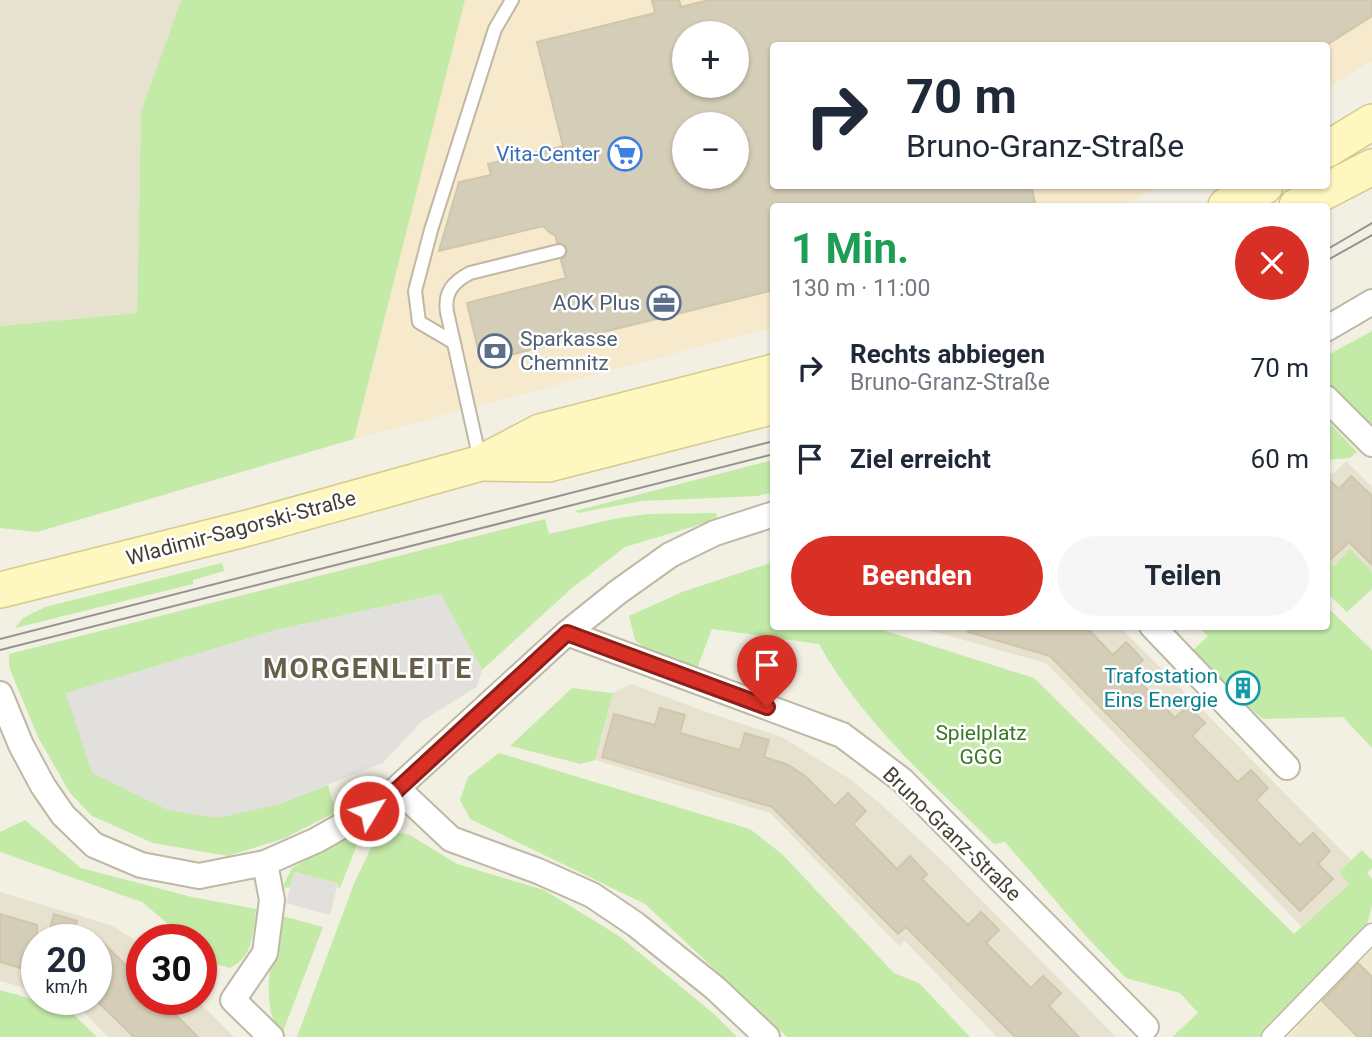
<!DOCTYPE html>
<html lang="de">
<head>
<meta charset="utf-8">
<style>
	:root { --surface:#fff; --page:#f6f6f7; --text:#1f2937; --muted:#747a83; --accent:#d93025 }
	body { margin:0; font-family:Roboto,sans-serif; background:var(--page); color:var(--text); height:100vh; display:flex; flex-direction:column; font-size:26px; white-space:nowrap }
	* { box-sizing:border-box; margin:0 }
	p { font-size:23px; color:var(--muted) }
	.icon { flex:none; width:38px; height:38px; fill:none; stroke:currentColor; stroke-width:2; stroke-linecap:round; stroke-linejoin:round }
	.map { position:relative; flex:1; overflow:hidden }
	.side { position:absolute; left:770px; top:203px; width:560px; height:427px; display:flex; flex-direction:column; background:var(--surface); border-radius:7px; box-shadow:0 2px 5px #0004 }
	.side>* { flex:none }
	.hud { position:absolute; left:770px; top:42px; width:560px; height:147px; border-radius:7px; box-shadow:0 2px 5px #0004; background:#fff; color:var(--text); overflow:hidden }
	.buttons { position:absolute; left:672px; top:21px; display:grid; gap:14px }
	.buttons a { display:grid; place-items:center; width:77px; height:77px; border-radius:50%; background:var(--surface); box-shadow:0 2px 5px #0004; font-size:35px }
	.speed { position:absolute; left:21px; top:924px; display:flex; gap:14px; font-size:35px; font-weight:700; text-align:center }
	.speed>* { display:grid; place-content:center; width:91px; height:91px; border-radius:50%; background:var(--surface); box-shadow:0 2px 5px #0004; line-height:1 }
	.speed small { font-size:18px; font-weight:400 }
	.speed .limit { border:10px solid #d22; background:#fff; color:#111 }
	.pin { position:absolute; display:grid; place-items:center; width:60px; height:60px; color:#fff; margin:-72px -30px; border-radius:50% 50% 50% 0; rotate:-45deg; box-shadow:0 0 7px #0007 }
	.pin .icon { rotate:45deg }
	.me { position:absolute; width:77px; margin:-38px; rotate:53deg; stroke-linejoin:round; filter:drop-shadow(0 0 5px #0008) }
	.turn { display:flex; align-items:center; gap:24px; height:147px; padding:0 21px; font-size:32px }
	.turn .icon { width:91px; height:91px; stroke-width:2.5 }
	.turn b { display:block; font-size:49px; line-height:60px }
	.round { display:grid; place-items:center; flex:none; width:74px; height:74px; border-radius:37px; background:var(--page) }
	.head { display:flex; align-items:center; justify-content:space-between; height:119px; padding:0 21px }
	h1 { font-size:42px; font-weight:700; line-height:52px; color:#1e9e55 }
	.cta { display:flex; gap:14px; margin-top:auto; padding:14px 21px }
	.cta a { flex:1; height:80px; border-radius:42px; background:var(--accent); color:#fff; font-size:28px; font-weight:700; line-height:80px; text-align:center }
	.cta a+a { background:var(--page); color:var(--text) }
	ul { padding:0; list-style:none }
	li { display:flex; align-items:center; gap:21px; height:91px; padding:0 21px }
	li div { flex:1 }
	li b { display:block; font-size:26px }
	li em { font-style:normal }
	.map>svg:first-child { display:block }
</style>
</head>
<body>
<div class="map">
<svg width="1372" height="1037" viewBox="0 0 1372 1037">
	<rect width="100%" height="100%" fill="#f2f0e3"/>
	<path fill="#e7e2d0" d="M0,0H181L141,112L137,313L0,326Z
		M1346,461L1372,487V572L1350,550L1333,566L1327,559L1326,468L1333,474Z
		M917,627H1120L1351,860L1339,872L1349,883L1302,927L1046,663Z
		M632,684L698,709L782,737L850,779L884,807L949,867L1116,1037H997L905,941L899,946L770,813L595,760L613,693Z
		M0,892L113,926L142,945V999H196L234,1037H108L73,1001L66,999H96V940H37V991L0,981Z"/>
	<path fill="#f6e9cc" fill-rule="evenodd" d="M465,0H1372V61L1327,88L1326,46H774V186H1160L1121,206H774L773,327L354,439ZM684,33H737V86H684ZM684,124H737V177H684Z"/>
	<path fill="#ede7cb" d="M1372,944V1037H1287L1298,1027L1294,1022Z"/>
	<path fill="#c4eaa8" d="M181,0H465L354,439L37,532L0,528V326L137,313L141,112Z
		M1372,331V433L1327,387L1326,356Z
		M1327,420L1357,452L1350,458L1327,460Z
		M773,460V492L758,496L642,501L578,513L575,511Z
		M716,513L717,517L712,521L625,547L572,588L482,670L440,594L277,630L67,693L276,805L328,785L336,812L285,838L228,856L153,843L92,816L70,793L38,737L9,667V654L545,519L549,534L618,518L648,514Z
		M1350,549L1372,572V589L1347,612L1327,593V559L1334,566Z
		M773,562L774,626L873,627L1034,678L1294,934L1349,884L1339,872L1362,850L1372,860V868L1367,873L1372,879V906L1364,936L1262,1037H1172L1198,1013L1180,993L1126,978L1085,935L1005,842L994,844C932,783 862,722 819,644L712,629L696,671L658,659L635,640L629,616L682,592Z
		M222,563L224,571L193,580V584L15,628L23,618L45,607Z
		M1327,607L1372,650V748L1343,717L1263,719L1241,701L1192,651L1208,636L1198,627L1326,626Z
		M572,688L613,693L595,760L581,764L510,746Z
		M499,753L750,829L782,854L894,973L919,983L970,1037H787L645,904L470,819L460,800L468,777Z
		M25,820L81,868L192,897L256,909C253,933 254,956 230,968L216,964L201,952V940H187L142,902L0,852V832Z
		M359,830L362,832L340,888L338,887V884L295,872L290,887L285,888L283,886L292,868Z
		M388,831L410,835L457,864L544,890L619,936L713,1013L737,1037H297L355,881L374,842Z
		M279,915L323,927L282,1034C257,1007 274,949 279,915Z
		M0,990L68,1009L97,1037H0Z"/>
	<path fill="#e2e0dc" d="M441,594L482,670L477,687L422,721L383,763L276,805L217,818L168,810L92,773L66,693L277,630Z
		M294,872L338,883L330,915L286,903Z"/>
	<path fill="#d4cdb7" stroke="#d0c6aa" stroke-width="2" fill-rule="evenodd" d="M652,0H679L681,7L709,0H1372V16L1325,46H774V186H1031L1036,206H774V290L481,362L467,303L566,278L561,260L565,257L568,250L565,245L557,243L555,235L550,233L543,226L439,251L459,182L491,175L488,164L563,146L537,42L655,13ZM684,33H737V86H684ZM684,124H737V177H684Z
		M1351,476L1372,496V565L1349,542L1326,564V477L1339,489Z
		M968,626H1085L1113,655L1126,642L1143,660L1130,672L1175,718L1188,706L1205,723L1192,736L1238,782L1251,770L1268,788L1256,800L1300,845L1313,833L1330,851L1318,864L1333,879L1300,911L1050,656L968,632Z
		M660,708L685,715L680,733L740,750L745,733L769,740L764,757L786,764L804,775L835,806L848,793L866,811L853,824L897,869L910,856L927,874L922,879L968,925L981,912L999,930L986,943L1031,988L1043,976L1061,993L1049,1006L1079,1037H1015L906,927L898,934L772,807L602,757L614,714L655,725Z
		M0,914L37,925V973L0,962Z
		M54,914L77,921L71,940H47Z
		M96,936L142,981V999H160L198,1037H134L96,1000Z
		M1358,963L1372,977V1037H1358L1322,1001Z"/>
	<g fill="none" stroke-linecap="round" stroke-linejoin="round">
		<defs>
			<path id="service" d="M453,342L419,322L415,291L431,230L495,29L512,0
				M480,460L447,312C444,292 453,282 470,273L559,251"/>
			<path id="pedestrian" d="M1271,1037L1372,933"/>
			<path id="minor" d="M1326,329L1372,302
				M1326,398L1372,444
				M1152,626L1287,767
				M567,633L842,735L902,780L1146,1027
				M0,694L21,745L43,786L63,815L94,845L141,865L199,876L265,863L272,900L265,953L233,1000L271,1037
				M398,789L451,839L538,871L592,895L635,924L715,988L767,1037
				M265,863L317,840L380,804L567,633L618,592L670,555L715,533L774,514"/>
			<path id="secondary" d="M1326,150L1372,122
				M1226,206L1265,186
				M1297,206L1372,167
				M484,463L548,464L774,406
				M0,590L248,528L481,463L540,432L774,372"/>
		</defs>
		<use href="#service" stroke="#beb8a5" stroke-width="16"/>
		<use href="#pedestrian" stroke="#beb8a5" stroke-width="21"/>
		<use href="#minor" stroke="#beb8a5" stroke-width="28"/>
		<use href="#secondary" stroke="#d5cb8f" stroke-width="38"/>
		<use href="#service" stroke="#fff" stroke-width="12"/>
		<use href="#pedestrian" stroke="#fff" stroke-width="18"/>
		<use href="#minor" stroke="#fff" stroke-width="24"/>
		<use href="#secondary" stroke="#fff7c0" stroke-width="35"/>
		<path stroke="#939393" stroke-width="2" d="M1326,250L1372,223
			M1326,261L1372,235
			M0,639L774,441
			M0,650L774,454"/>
	</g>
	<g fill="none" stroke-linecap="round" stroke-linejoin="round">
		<defs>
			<path id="route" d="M369,811L398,789L567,633L767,707"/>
		</defs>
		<use href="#route" stroke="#8d1f18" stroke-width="18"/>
		<use href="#route" stroke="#d93025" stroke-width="12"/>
	</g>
	<defs>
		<symbol id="supermarket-ring" viewBox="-11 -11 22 22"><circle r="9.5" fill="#fff" stroke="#3f7fe0" stroke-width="1.5"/><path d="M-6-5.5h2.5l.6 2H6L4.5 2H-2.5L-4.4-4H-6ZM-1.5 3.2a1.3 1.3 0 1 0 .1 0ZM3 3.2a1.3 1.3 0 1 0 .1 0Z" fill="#3f7fe0"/></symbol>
		<symbol id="office-ring" viewBox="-11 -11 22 22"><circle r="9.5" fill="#fff" stroke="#5c6f8a" stroke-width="1.5"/><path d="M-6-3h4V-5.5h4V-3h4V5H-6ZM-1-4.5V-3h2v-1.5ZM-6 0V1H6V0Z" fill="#5c6f8a"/></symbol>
		<symbol id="bank-ring" viewBox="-11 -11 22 22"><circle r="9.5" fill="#fff" stroke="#5c6f8a" stroke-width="1.5"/><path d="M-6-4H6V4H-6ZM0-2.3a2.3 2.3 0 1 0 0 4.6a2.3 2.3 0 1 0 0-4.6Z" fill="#5c6f8a"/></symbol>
		<symbol id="building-ring" viewBox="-11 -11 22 22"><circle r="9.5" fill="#fff" stroke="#0f9aa8" stroke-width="1.5"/><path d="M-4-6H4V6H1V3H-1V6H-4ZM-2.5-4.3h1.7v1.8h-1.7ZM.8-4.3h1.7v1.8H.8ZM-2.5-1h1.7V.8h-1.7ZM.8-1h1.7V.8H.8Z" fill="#0f9aa8"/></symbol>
	</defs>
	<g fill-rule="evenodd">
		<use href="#supermarket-ring" x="606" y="135" width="38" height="38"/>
		<use href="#office-ring" x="645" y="284" width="38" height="38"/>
		<use href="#bank-ring" x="476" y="332" width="38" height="38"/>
		<use href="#building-ring" x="1224" y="669" width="38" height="38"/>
	</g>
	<g text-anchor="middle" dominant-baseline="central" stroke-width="5" stroke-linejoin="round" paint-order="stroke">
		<g font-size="21" fill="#366cbe" stroke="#fff" text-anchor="end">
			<text x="600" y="154">Vita-Center</text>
		</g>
		<g font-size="21" fill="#4e5e75" stroke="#fff" text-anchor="end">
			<text x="640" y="303">AOK Plus</text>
			<text x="520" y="339" text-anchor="start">Sparkasse<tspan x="520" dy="24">Chemnitz</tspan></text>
		</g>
		<g font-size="21" fill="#443f33" stroke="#fff">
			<text transform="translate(241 528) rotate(-15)">Wladimir-Sagorski-Straße</text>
			<text transform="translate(952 834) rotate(44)">Bruno-Granz-Straße</text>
		</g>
		<g font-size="21" fill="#0d838f" stroke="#fff" text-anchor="end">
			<text x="1218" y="676">Trafostation<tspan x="1218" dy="24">Eins Energie</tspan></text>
		</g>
		<g font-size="21" fill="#3a7824" stroke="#fff">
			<text x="981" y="733">Spielplatz<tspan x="981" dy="24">GGG</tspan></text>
		</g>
		<g font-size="28" font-weight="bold" letter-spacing="2" fill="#685f49" stroke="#fff">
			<text x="368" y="668">MORGENLEITE</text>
		</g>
	</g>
</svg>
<div class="buttons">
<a>+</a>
<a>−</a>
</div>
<div class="speed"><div>20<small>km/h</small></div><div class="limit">30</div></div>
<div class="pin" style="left:767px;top:707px;background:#d93025"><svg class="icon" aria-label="arrive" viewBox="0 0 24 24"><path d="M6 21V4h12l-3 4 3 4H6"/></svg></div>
<svg class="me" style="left:369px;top:811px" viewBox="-20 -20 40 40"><circle r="17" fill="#d93025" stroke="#fff" stroke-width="3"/><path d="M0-11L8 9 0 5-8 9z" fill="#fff"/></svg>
<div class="hud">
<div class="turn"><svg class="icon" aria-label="right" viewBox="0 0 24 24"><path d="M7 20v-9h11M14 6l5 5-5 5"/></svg><div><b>70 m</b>Bruno-Granz-Straße</div></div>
</div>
<section class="side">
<div class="head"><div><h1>1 Min.</h1><p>130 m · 11:00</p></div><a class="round" style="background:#d93025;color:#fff"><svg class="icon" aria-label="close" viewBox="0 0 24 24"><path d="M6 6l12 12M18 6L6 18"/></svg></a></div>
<ul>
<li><svg class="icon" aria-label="right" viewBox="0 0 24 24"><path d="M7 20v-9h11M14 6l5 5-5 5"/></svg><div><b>Rechts abbiegen</b><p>Bruno-Granz-Straße</p></div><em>70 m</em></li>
<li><svg class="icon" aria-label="arrive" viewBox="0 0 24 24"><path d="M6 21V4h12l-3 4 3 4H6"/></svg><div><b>Ziel erreicht</b></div><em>60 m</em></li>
</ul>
<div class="cta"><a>Beenden</a><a>Teilen</a></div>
</section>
</div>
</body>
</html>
